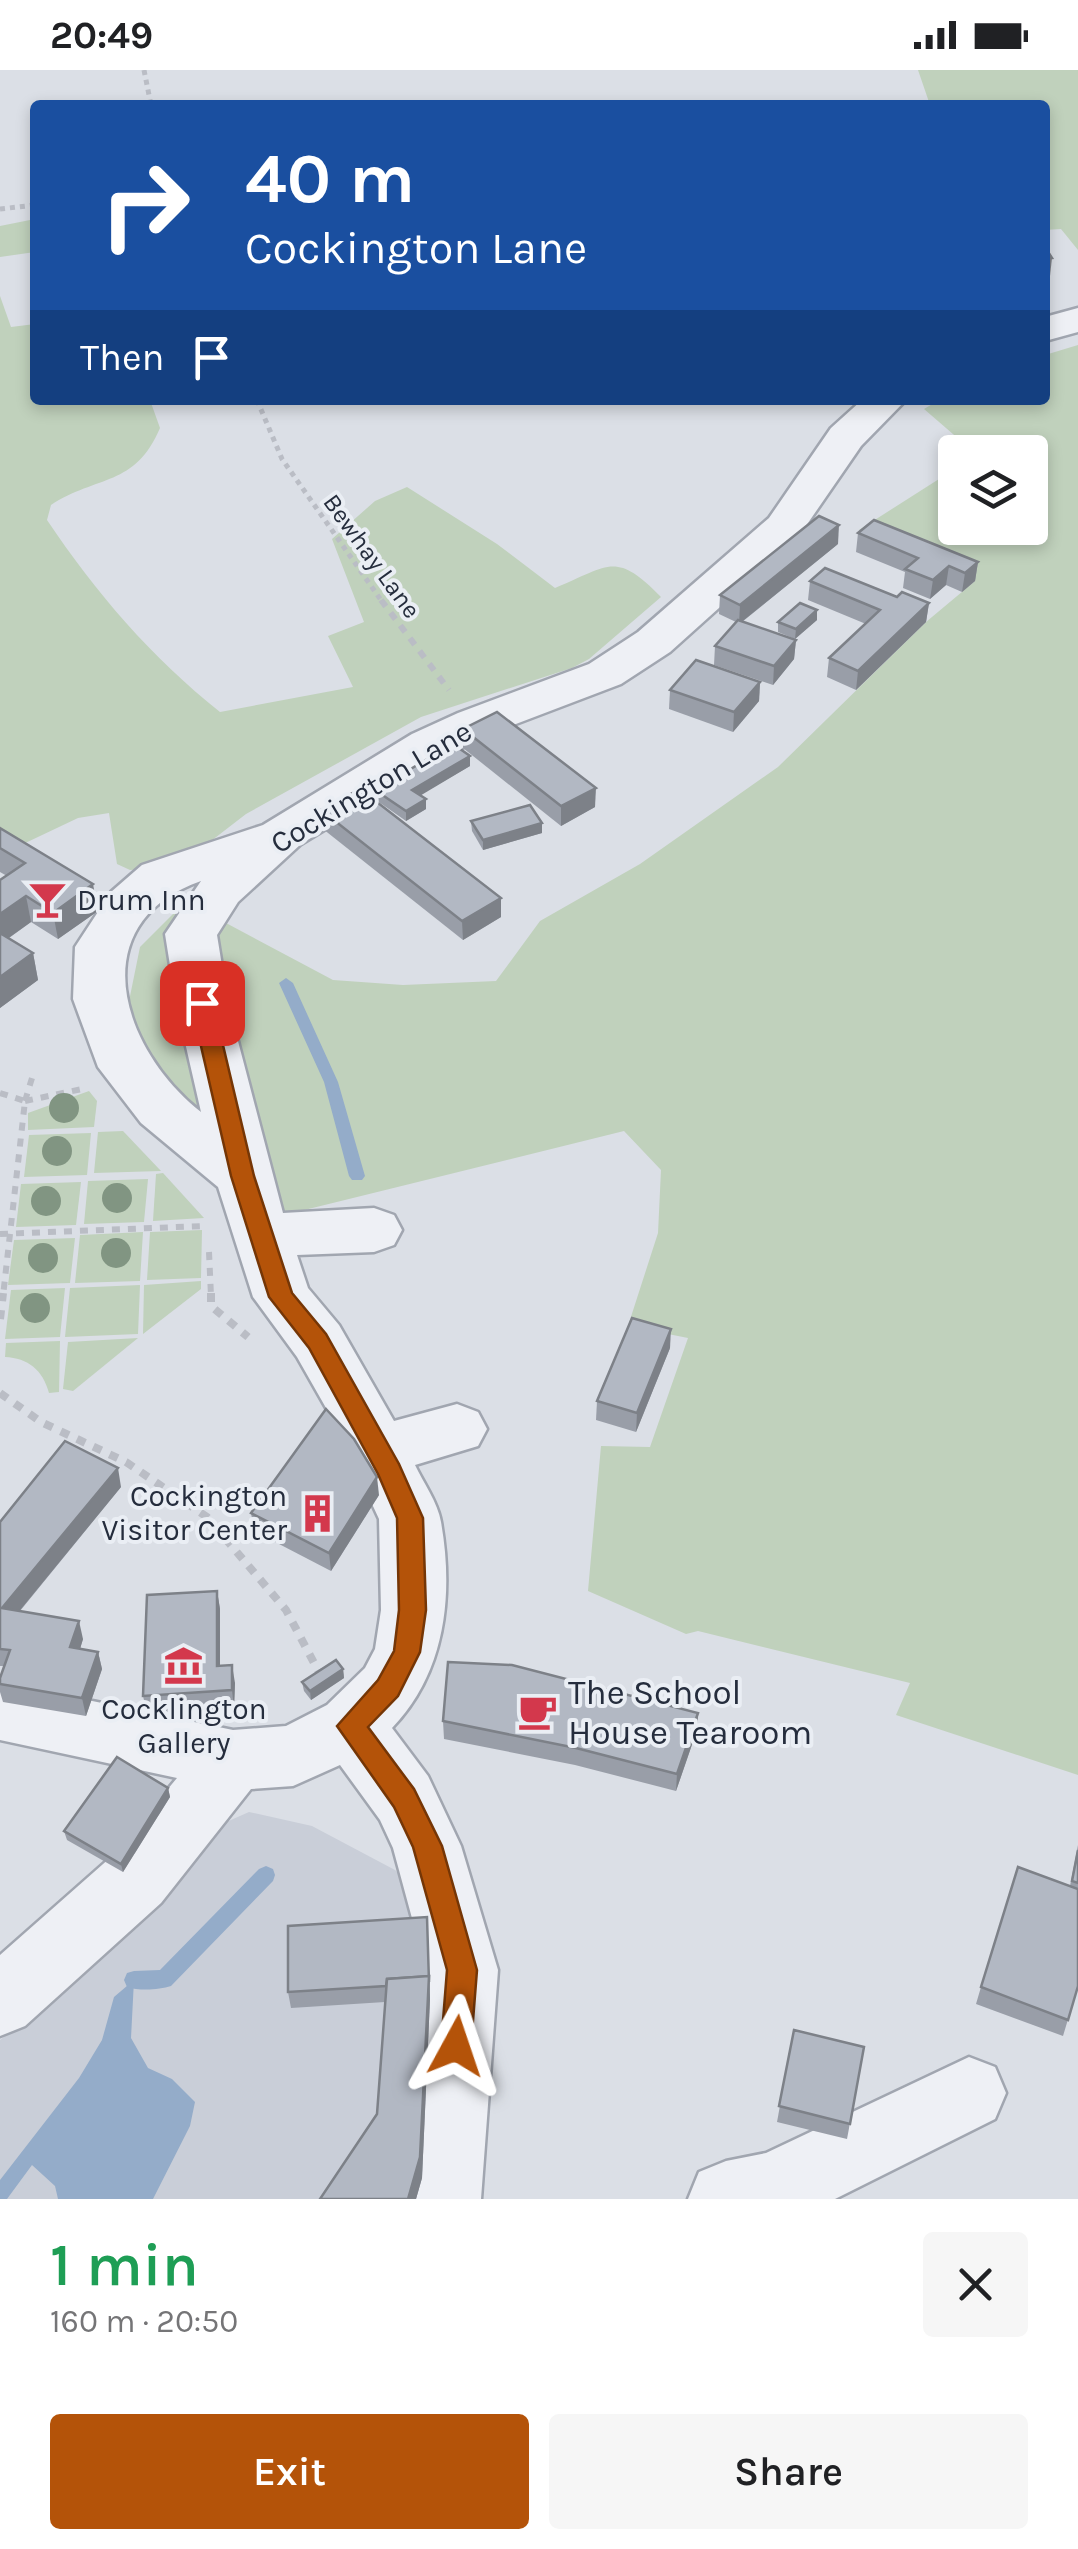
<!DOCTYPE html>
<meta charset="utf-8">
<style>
:root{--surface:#fff;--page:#f6f6f6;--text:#202124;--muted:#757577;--accent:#b45309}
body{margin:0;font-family:Karla,sans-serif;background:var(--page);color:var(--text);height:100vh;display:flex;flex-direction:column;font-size:38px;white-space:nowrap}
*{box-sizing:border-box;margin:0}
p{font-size:32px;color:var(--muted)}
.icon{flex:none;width:55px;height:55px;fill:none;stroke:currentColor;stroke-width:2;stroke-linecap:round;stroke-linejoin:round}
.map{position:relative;height:2129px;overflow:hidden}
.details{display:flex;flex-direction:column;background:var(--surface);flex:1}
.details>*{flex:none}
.guide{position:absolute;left:30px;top:30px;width:1020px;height:305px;border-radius:10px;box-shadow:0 5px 15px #0003;background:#1a4fa0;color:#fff;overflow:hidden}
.fabs{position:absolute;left:938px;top:365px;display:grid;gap:20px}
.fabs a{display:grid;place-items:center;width:110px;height:110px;border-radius:10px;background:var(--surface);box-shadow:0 5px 15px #0003;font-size:50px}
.pin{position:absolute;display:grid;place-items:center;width:85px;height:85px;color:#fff;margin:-42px;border-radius:20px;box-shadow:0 5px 15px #0006}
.me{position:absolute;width:110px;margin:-55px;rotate:5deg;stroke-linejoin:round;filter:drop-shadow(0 0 8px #0008)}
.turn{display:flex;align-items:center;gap:35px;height:210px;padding:0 50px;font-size:45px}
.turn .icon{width:130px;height:130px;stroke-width:2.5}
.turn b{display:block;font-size:70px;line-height:85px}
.then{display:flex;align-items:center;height:95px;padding:0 50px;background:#0003;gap:20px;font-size:38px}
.round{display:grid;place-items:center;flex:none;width:105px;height:105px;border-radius:10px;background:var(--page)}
.head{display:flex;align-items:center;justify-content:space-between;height:170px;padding:0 50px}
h1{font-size:60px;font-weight:600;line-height:75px;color:#1e9e55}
.cta{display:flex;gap:20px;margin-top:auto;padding:20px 50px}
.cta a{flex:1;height:115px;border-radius:10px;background:var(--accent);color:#fff;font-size:40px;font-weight:600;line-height:115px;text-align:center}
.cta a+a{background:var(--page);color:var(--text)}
.status{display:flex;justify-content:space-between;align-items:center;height:70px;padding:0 50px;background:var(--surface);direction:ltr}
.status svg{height:28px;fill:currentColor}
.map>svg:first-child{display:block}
.built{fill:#c9ced8}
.green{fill:#c0d1bc}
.water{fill:#94acc9}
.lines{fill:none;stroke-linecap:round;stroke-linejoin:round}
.stream{fill:#94acc9;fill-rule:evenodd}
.minor-casing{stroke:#a1a6b0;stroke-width:5}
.path-far2{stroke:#babdc5;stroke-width:5;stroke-dasharray:5 5;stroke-linecap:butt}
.path-far1{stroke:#babdc5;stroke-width:6;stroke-dasharray:8 8;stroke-linecap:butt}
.path{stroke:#babdc5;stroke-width:8;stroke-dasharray:9 9;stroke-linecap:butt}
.minor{fill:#eef0f5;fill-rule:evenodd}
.tree{fill:#819582}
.wall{fill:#999ea8}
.shaded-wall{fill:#7d8188}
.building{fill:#b2b8c3;stroke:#7d8188;stroke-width:2.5}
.route{fill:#b45309;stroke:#753606;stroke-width:2.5}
.labels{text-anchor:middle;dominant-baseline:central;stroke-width:8;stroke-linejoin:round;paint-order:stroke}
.far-street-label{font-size:25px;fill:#252d3d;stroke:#eaeef4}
.street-label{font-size:30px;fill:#252d3d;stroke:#eaeef4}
.poi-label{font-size:30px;fill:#252d3d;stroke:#eaeef4;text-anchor:start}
.near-poi-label{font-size:35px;fill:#252d3d;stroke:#eaeef4;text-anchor:start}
</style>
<div class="status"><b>20:49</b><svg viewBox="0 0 49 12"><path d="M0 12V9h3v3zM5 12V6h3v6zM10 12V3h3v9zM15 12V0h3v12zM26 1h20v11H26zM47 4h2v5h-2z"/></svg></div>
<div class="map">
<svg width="1078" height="2129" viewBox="0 0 1078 2129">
<rect width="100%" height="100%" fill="#dbdfe6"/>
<path class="built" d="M 249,1742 L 312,1756 L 395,1800 L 412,1816 L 419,2129 L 0,2129 L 0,1970 L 40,1938 L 215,1757 Z"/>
<g class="green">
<path d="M 918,0 L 1078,0 L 1078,180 L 1061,159 L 1045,160 L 1045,35 L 930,35 Z"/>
<path d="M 35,149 L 35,182 L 0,187 L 0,156 Z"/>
<path d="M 0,226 L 11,257 L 35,254 L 35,330 L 150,330 L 160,358 C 135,417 97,405 51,435 L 47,450 C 96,523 151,587 220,642 L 353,617 L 328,566 L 364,552 L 332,469 L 375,431 L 407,417 L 497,474 L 555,518 C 609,496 615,480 661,527 L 589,589 L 572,598 L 421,647 L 246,744 L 211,771 L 159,798 L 130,800 L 117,794 L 109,743 L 78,748 L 0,785 Z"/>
<path d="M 1078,275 L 1078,1705 L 896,1645 L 910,1613 L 698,1561 L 686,1564 L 588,1521 L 601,1376 L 650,1377 L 688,1268 L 628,1256 L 658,1163 L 661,1100 L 624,1061 L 276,1147 L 147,985 L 127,941 L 140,877 L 175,842 L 226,853 L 333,910 L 403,915 L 496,911 L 540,851 L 640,794 L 778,697 L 926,552 L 975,511 L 859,460 L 939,409 L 955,392 L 955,458 L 1030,458 L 1030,382 L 964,382 L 968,377 L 924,339 L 939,330 L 1045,330 L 1045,285 Z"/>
<path d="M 89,1021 L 97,1031 L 94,1057 L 28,1060 L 28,1043 Z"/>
<path d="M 123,1061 L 161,1101 L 94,1103 L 98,1062 Z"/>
<path d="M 91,1063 L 87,1105 L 24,1107 L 29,1065 Z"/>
<path d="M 163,1103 L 204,1148 L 153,1151 L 156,1104 Z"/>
<path d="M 148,1109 L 144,1152 L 84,1154 L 88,1111 Z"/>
<path d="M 81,1112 L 76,1155 L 16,1157 L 21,1114 Z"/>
<path d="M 202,1160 L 201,1208 L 147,1210 L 150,1162 Z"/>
<path d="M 143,1162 L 140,1211 L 75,1213 L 80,1165 Z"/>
<path d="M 75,1168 L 70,1213 L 8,1215 L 14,1170 Z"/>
<path d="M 201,1211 L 201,1219 L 143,1264 L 144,1215 Z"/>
<path d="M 140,1215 L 138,1264 L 65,1267 L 70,1218 Z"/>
<path d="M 65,1218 L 60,1267 L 5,1269 L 11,1220 Z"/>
<path d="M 138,1268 L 73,1321 L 63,1319 L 68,1272 Z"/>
<path d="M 60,1271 L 59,1322 L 49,1323 C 43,1300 28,1288 5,1287 L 6,1273 Z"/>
</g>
<path class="water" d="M 134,1910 L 131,1968 L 148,1998 L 172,2009 L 195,2032 L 190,2056 L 153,2129 L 58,2129 L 55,2116 L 32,2095 L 7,2129 L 0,2129 L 0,2110 L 79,2008 L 102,1970 L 114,1927 Z"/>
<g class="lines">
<g class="stream">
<path d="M 286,908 L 293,913 L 338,1012 L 365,1106 L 362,1110 L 352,1110 L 349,1106 L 324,1012 L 279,913 Z"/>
<path d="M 266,1796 L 273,1799 L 275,1805 L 273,1811 L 171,1916 C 159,1920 139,1921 127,1917 L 124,1910 L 127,1903 L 134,1901 L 160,1900 L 259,1799 Z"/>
</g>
<defs>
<g id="minor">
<path d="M 1078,238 L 1078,262 L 1045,271 L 1045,247 Z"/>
<path d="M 862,330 L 906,330 L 861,376 L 799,466 L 670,582 L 621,614 L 492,663 L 446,686 L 301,774 L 238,832 L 217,865 L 228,933 L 283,1143 L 374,1138 L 394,1145 L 402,1160 L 394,1175 L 374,1182 L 297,1185 L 308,1218 L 339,1255 L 394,1351 L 457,1334 L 478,1342 L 487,1359 L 478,1376 L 415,1395 C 423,1412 438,1433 441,1452 C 454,1526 445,1603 392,1658 L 428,1706 L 461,1776 L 498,1900 L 481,2129 L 405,2129 L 426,1900 L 393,1778 L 380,1750 L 340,1695 L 293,1716 L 251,1719 L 161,1833 L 25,1956 L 0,1966 L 0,1885 L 111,1787 L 177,1708 L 0,1670 L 0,1612 L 233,1660 L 286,1656 L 327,1635 L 365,1598 L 375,1579 L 381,1540 L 379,1449 L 334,1352 L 297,1287 L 253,1227 L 218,1117 L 141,1053 L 98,997 L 73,929 L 75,877 L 111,822 L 142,795 L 263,755 L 412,664 L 458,643 L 589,594 L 638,562 L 769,448 L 831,358 ZM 201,811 L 165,864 L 176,933 L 201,1042 C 122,980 80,854 201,811 Z"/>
<path d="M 969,1987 L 995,1997 L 1006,2023 L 995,2049 L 835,2129 L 688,2129 L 699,2102 L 726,2091 L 766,2083 Z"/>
</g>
</defs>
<use href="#minor" class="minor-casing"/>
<g class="path-far2">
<path d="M 144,0 L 151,35"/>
<path d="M 0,139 L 35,135"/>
<path d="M 257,330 L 282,389 L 383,533"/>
</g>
<g class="path-far1">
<path d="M 381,530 L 449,620"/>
<path d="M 0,1023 L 25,1031 L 3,1226"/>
<path d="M 25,1031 L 82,1019"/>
<path d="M 25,1031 L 32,1008"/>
<path d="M 0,1164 L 204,1156"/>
<path d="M 209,1182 L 211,1226"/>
</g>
<g class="path">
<path d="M 211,1223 L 211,1236 L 248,1267"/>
<path d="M 0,1249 L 3,1223"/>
<path d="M 0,1323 L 41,1352 L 126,1392 L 207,1447 L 286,1540 L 321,1606"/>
</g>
<use href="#minor" class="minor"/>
</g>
<g class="tree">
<circle cx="64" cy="1038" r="15"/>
<circle cx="57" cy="1081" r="15"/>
<circle cx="117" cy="1128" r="15"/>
<circle cx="46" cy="1131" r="15"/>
<circle cx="116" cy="1183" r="15"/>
<circle cx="43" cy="1188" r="15"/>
<circle cx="35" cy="1238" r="15"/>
</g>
<g class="wall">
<path d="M 858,463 L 978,492 L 975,511 L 962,522 L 946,515 L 930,529 L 903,518 L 905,502 L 856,482 Z"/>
<path d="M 838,474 L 742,552 L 796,570 L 794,589 L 773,615 L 714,595 L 715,576 L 736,552 L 719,544 L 720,525 Z"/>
<path d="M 810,511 L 929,533 L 926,552 L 856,620 L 827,607 L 829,588 L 866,554 L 808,530 Z"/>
<path d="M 817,550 L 795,569 L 778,562 L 778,552 Z"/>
<path d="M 760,612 L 759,631 L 733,662 L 669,639 L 670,620 Z"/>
<path d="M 463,659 L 595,737 L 561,756 L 463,678 Z"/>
<path d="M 470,686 L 470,696 L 420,725 L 426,729 L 426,739 L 406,751 L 376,730 L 375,720 Z"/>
<path d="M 321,740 L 501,847 L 463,870 L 323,759 Z"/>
<path d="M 471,751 L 542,763 L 483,780 L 472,761 Z"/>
<path d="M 0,758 L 98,841 L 58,869 L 31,852 L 9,868 L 33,883 L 38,910 L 0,938 L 0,810 L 7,806 L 0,802 Z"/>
<path d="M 670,1278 L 636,1362 L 596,1350 L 597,1331 Z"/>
<path d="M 121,1417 L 20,1541 L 83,1569 L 80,1579 L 98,1582 L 102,1599 L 86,1646 L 3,1632 L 0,1622 L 0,1608 L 4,1596 L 0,1596 L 0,1452 Z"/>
<path d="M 379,1425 L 331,1501 L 254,1461 L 251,1443 Z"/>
<path d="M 217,1521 L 220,1539 L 220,1596 L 235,1613 L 234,1638 L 147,1643 L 143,1626 Z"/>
<path d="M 343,1599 L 344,1608 L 311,1630 L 304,1621 L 302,1612 Z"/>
<path d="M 698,1643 L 697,1660 L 676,1721 L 575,1695 L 444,1669 L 443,1651 Z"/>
<path d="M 168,1718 L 170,1727 L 123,1802 L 67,1770 L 64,1761 Z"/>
<path d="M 1078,1775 L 1078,1916 L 1063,1966 L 976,1934 L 981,1917 L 1070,1816 Z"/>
<path d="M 427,1847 L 430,1929 L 422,2108 L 416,2129 L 320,2129 L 377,2044 L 385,1932 L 291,1938 L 288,1922 Z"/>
<path d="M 794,1960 L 864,1977 L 847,2069 L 777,2052 Z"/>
</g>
<g class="shaded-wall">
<path d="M 1052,188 L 1050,206 L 1045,206 L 1045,189 Z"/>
<path d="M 839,455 L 838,474 L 739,554 L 740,535 Z"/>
<path d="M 978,492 L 975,511 L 962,522 L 965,503 Z"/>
<path d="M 949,496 L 946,515 L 930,529 L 933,510 Z"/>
<path d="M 929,533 L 926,552 L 856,620 L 858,601 Z"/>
<path d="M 817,540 L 817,550 L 795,569 L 796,559 Z"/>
<path d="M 796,570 L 794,589 L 773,615 L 774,596 Z"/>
<path d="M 760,612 L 759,631 L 733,662 L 734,642 Z"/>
<path d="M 470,686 L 470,696 L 413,730 L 412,720 Z"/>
<path d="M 596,718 L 595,737 L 561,756 L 561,736 Z"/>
<path d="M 426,729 L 426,739 L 406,751 L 406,741 Z"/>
<path d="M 542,753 L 542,763 L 483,780 L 483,770 Z"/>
<path d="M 93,814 L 98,841 L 58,869 L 53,843 Z"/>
<path d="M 26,826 L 31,852 L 0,874 L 0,844 Z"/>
<path d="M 501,828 L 501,847 L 463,870 L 462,851 Z"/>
<path d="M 33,883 L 38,910 L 0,938 L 0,907 Z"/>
<path d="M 671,1259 L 670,1278 L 636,1362 L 637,1343 Z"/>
<path d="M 118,1398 L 121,1417 L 7,1556 L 2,1538 Z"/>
<path d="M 377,1407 L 379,1425 L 331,1501 L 329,1483 Z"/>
<path d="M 217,1521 L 220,1539 L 220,1614 L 217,1596 Z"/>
<path d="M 79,1551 L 83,1569 L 75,1595 L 70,1577 Z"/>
<path d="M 98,1582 L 102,1599 L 86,1646 L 82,1628 Z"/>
<path d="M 232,1595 L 235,1613 L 234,1638 L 232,1620 Z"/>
<path d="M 343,1599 L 344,1608 L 311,1630 L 310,1621 Z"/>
<path d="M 698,1643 L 697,1660 L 676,1721 L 677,1704 Z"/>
<path d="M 168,1718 L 170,1727 L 123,1802 L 121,1794 Z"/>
<path d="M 427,1847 L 430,1929 L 422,2108 L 416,2129 L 408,2129 Z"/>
</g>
<g class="building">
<path d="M 1045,177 L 1052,188 L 1045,189 Z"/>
<path d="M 819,446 L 839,455 L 740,535 L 720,525 Z"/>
<path d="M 874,450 L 978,492 L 965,503 L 949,496 L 933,510 L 905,499 L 918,488 L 858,463 Z"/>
<path d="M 825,498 L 897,527 L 902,522 L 929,533 L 858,601 L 829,588 L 880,540 L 810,511 Z"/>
<path d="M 800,533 L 817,540 L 796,559 L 778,552 Z"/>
<path d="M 738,550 L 796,570 L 774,596 L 715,576 Z"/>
<path d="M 696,590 L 760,612 L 734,642 L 670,620 Z"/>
<path d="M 497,642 L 596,718 L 561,736 L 463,659 Z"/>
<path d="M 453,674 L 470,686 L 412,720 L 426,729 L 406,741 L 375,720 Z"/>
<path d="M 360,719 L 501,828 L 462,851 L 321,740 Z"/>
<path d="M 530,735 L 542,753 L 483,770 L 471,751 Z"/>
<path d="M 0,758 L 93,814 L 53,843 L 26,826 L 0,844 L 0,810 L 25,793 L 0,778 Z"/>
<path d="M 0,863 L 33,883 L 0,907 Z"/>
<path d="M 632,1248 L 671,1259 L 637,1343 L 597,1331 Z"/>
<path d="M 326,1339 L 354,1369 L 377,1407 L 329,1483 L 251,1443 Z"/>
<path d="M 65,1371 L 118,1398 L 2,1538 L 79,1551 L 70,1577 L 98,1582 L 82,1628 L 0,1614 L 0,1608 L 10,1580 L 0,1579 L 0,1452 Z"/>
<path d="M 217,1521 L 217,1596 L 232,1595 L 232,1620 L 143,1626 L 147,1525 Z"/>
<path d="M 336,1590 L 343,1599 L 310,1621 L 302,1612 Z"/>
<path d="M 448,1592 L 512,1595 L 698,1643 L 677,1704 L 576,1678 L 443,1651 Z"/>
<path d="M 117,1687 L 168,1718 L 121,1794 L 64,1761 Z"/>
<path d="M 1078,1780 L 1078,1813 L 1072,1811 Z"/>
<path d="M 1018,1797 L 1078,1819 L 1078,1916 L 1068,1950 L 981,1917 Z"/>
<path d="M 427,1847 L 429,1912 L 429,1906 L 387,1909 L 386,1916 L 288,1922 L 288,1856 Z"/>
<path d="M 429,1906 L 420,2087 L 408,2129 L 320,2129 L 377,2044 L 387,1909 Z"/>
<path d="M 794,1960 L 864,1977 L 850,2054 L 779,2036 Z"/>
</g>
<path class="route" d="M 202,925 L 213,933 L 254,1106 L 292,1223 L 326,1264 L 399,1394 L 423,1448 L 426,1540 L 420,1582 L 398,1626 L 368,1657 L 414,1719 L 442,1776 L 477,1900 L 471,1976 L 466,1987 L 456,1991 L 445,1987 L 441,1976 L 447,1900 L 413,1777 L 394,1737 L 337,1656 L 378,1610 L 394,1581 L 399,1540 L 397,1448 L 378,1404 L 309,1278 L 269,1227 L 231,1106 L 191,933 Z"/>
<defs>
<symbol id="bar-bare" viewBox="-9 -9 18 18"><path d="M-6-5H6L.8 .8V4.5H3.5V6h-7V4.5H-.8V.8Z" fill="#d3384c" stroke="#eaeef4" stroke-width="2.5" paint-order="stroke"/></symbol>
<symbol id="building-bare" viewBox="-9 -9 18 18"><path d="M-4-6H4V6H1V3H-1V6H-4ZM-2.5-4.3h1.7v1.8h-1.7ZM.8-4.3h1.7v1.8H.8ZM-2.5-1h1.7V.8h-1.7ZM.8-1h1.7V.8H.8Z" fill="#d3384c" stroke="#eaeef4" stroke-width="2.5" paint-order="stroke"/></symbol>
<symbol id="museum-bare" viewBox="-9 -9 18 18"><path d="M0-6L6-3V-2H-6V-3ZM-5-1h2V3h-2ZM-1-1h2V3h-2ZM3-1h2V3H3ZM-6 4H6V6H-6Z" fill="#d3384c" stroke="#eaeef4" stroke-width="2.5" paint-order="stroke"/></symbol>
<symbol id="cafe-bare" viewBox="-9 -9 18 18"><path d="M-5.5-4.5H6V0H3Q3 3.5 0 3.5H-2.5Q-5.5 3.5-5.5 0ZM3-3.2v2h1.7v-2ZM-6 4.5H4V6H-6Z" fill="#d3384c" stroke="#eaeef4" stroke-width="2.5" paint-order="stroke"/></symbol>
</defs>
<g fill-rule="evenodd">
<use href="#bar-bare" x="20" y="802" width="55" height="55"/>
<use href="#building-bare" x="290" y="1416" width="55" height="55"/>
<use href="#museum-bare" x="156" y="1568" width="55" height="55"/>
<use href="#cafe-bare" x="510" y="1614" width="55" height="55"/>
</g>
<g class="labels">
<g class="far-street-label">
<text transform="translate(372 486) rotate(54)">Bewhay Lane</text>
</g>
<g class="street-label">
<text transform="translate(371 717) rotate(-31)">Cockington Lane</text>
</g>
<g class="poi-label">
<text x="77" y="830">Drum Inn</text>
<text x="287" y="1426" text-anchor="end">Cockington<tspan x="287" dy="34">Visitor Center</tspan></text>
<text x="184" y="1639" text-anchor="middle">Cocklington<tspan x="184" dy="34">Gallery</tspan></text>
</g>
<g class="near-poi-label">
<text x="568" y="1622">The School<tspan x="568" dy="40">House Tearoom</tspan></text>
</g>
</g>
</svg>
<div class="fabs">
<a><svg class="icon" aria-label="layers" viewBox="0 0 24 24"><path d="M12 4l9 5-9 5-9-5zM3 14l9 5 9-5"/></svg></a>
</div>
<div class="pin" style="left:202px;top:933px;background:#d93025"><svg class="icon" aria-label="arrive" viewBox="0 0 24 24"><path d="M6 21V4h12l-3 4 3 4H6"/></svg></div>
<svg class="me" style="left:456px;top:1976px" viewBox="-20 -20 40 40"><path d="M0-17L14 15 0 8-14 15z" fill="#b45309" stroke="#fff" stroke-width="4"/></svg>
<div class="guide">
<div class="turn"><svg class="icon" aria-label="right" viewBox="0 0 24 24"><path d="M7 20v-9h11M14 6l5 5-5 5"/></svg><div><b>40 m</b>Cockington Lane</div></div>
<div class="then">Then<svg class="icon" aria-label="arrive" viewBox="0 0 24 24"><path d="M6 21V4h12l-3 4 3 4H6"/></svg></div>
</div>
</div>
<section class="details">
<div class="head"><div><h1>1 min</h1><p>160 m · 20:50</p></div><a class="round"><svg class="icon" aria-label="close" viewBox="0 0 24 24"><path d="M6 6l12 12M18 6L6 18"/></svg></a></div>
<div class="cta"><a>Exit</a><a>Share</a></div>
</section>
